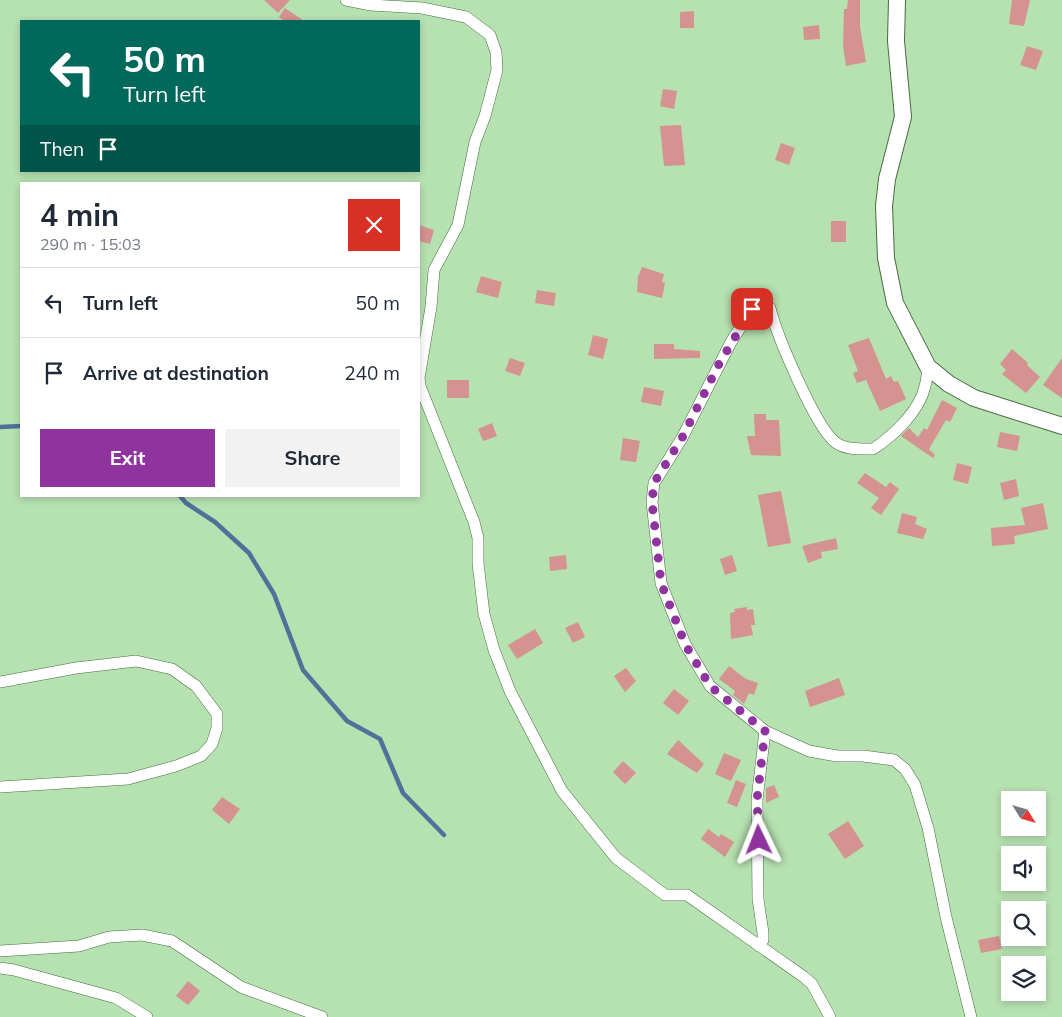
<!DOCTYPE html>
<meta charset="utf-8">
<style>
:root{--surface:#fff;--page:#f2f2f3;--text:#1f2937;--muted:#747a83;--line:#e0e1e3;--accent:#8f349f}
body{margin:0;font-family:Mulish,sans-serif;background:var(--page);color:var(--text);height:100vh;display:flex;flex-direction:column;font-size:19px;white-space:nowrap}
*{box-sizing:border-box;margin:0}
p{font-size:16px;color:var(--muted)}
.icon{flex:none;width:28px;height:28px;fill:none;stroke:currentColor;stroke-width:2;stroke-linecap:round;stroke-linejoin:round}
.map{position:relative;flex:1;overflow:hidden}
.drawer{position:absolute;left:20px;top:182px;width:400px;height:315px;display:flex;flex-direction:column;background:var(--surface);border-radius:0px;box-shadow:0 2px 8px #0003}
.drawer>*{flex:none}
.banner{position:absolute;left:20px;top:20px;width:400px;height:152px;border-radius:0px;box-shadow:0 2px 8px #0003;background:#00695c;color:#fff;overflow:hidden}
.needle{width:32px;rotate:127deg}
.tools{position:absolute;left:1001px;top:791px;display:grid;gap:10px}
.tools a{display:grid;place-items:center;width:45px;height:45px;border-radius:0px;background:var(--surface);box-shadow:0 2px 8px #0003;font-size:25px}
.pin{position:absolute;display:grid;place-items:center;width:42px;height:42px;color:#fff;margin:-21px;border-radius:10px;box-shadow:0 2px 8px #0006}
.me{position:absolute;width:55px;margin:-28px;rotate:358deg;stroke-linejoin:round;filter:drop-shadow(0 0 4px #0008)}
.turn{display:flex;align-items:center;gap:18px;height:105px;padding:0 20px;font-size:22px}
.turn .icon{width:65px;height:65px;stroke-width:2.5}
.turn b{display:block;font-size:35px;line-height:42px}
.then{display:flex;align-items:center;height:48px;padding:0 20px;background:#0003;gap:10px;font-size:19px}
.round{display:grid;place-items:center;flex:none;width:52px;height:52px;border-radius:0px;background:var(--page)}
.headline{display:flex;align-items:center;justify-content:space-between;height:85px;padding:0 20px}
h1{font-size:30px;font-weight:700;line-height:38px}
.cta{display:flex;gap:10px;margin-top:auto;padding:10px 20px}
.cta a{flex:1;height:58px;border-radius:0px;background:var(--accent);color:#fff;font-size:20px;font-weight:700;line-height:58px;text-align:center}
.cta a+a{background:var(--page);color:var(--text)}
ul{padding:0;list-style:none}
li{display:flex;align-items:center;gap:15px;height:70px;padding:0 20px;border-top:1px solid var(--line)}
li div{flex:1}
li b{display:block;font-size:19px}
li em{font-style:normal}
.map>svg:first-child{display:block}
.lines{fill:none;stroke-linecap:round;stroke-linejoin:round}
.stream{stroke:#51709a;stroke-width:4.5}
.building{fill:#d49390}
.minor-casing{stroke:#476c41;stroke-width:12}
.secondary-casing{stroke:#476c41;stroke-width:18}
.minor{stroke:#fff;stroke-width:11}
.secondary{stroke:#fff;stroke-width:16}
.route{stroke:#8f349f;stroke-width:9;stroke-dasharray:0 16.2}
</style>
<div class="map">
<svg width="1062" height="1017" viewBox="0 0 1062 1017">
<rect width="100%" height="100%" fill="#b6e1b0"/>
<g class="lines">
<g class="stream">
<path d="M 0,427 L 21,426"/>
<path d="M 180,496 L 186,503 L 215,522 L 249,553 L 274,594 L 303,670 L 347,721 L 380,739 L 403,793 L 444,835"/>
</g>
</g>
<g class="building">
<path d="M 264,0 L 290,0 L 278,13 Z"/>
<path d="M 848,0 L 860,0 L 860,27 L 866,62 L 846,66 L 843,46 L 844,9 L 847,9 Z"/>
<path d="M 1012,0 L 1030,0 L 1024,26 L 1009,24 Z"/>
<path d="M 285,8 L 304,21 L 284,21 L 279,17 Z"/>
<path d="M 694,11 L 694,28 L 680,28 L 680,12 Z"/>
<path d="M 819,25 L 820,39 L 804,40 L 803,27 Z"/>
<path d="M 1027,46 L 1043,51 L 1036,70 L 1020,65 Z"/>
<path d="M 663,89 L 677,91 L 674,109 L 660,106 Z"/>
<path d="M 681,125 L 685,165 L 664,166 L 660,126 Z"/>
<path d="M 781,143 L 795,148 L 789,165 L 775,160 Z"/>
<rect x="831" y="221" width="15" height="21"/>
<path d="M 419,225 L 434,230 L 430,244 L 419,241 Z"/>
<path d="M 642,267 L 664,274 L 662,282 L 665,283 L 662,298 L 637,292 L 638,277 Z"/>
<path d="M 481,276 L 502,282 L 498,298 L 476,292 Z"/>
<path d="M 537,290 L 556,293 L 554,306 L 535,303 Z"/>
<path d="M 593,335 L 608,339 L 603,359 L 588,355 Z"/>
<path d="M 869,338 L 886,379 L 891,376 L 894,382 L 898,381 L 906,399 L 880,411 L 866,380 L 857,383 L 853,373 L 858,371 L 848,345 Z"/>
<path d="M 654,344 L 674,344 L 674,349 L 700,351 L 700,358 L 654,359 Z"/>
<path d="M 1012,349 L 1028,363 L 1027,365 L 1040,377 L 1026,393 L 1002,374 L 1006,370 L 1000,364 Z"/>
<path d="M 510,358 L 525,363 L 520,376 L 505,371 Z"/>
<path d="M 1062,358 L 1062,398 L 1043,385 Z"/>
<rect x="447" y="380" width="22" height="18"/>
<path d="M 644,387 L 664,391 L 661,406 L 641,402 Z"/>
<path d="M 942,400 L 957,408 L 950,422 L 946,420 L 929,449 L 935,455 L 933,458 L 901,436 L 909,428 L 918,437 L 924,428 L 927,430 Z"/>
<path d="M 754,414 L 766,414 L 766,420 L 779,420 L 781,456 L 751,455 L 747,436 L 755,436 Z"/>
<path d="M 492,423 L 497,436 L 483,441 L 478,429 Z"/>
<path d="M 1000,432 L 1020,436 L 1017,451 L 997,447 Z"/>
<path d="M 623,438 L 640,441 L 636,462 L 620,460 Z"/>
<path d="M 957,463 L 972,467 L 968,484 L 953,480 Z"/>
<path d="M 865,473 L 886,487 L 890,482 L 899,489 L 881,515 L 871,508 L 879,498 L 857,483 Z"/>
<path d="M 1016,479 L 1019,496 L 1004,500 L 1000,483 Z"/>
<path d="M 781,491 L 791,543 L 768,547 L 758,495 Z"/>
<path d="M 1043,503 L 1048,529 L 1014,536 L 1015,544 L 992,546 L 991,528 L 1025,525 L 1021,508 Z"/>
<path d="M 902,513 L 917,517 L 915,524 L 927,529 L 923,539 L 897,533 Z"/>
<path d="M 836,538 L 838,549 L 821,552 L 822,558 L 808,563 L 802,546 Z"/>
<path d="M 566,555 L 567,569 L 550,571 L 549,557 Z"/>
<path d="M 732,555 L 737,571 L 725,575 L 720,559 Z"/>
<path d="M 747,607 L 747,610 L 753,609 L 755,625 L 751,625 L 753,635 L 731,639 L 730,613 L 735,612 L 734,609 Z"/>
<path d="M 578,622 L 585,637 L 573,643 L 565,628 Z"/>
<path d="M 535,629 L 543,643 L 517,659 L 508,645 Z"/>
<path d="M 729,666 L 746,679 L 758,683 L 754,695 L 749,693 L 744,704 L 733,695 L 735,691 L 719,679 Z"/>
<path d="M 626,668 L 636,681 L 625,692 L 614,676 Z"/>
<path d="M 839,678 L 845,695 L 810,707 L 805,691 Z"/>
<path d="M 674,689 L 689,701 L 678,715 L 663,703 Z"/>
<path d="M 678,740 L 704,764 L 697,773 L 667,754 Z"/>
<path d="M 724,753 L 741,760 L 731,781 L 715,774 Z"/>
<path d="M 623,761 L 636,773 L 625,784 L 613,772 Z"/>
<path d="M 736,780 L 746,784 L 737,807 L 727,803 Z"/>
<path d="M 774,785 L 779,797 L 766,803 L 766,788 Z"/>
<path d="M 222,797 L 240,809 L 229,824 L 212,810 Z"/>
<path d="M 848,821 L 864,846 L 845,859 L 828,834 Z"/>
<path d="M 708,829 L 719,837 L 721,834 L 734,842 L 725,857 L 701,839 Z"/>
<path d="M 999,936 L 1002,949 L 981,953 L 978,940 Z"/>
<path d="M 188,981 L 200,991 L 188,1005 L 176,996 Z"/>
</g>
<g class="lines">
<defs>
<g id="minor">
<path d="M 346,0 L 371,5 L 422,8 L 466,17 L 490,35 L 496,52 L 497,70 L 485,116 L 475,142 L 458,225 L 434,270 L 431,307 L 419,378 L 420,386 L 474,522 L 478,538 L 478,563 L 484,614 L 494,650 L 510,691 L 562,791 L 616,858 L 665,895 L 687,895 L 804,977 L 812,984 L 830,1017"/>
<path d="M 928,367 C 927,373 927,380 925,386 C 920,411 893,436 873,449 C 861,449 845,450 835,442 C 815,426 777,336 770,308 L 763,303 L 756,303 L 731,342 L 682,438 L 654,483 L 652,502 L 661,583 L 685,644 L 710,686 L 765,731 L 809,751 L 837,756 L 863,756 L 894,760 L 905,769 L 915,785 L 928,828 L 946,917 L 971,1017"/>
<path d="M 0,682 L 76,668 L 136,661 L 172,669 L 196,686 L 217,714 L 217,728 L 212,744 L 201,756 L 176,766 L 128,779 L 0,787"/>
<path d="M 759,946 L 763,940 L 763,933 L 758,899 L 757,800 L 765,731"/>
<path d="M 0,951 L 79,946 L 109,937 L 142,935 L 172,941 L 241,987 L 322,1017"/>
<path d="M 0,968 L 14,970 L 116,998 L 147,1017"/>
</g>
<path id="secondary" d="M 897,0 L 896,41 L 903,117 L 887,179 L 884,206 L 886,258 L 895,303 L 928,367 L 949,384 L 974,398 L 1062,426"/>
</defs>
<use href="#minor" class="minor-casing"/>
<use href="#secondary" class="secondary-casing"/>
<use href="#minor" class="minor"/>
<use href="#secondary" class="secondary"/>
</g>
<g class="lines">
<path class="route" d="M 752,309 L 719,364 L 682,438 L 654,483 L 652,502 L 661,583 L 685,644 L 710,686 L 765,731 L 757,800 L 759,840"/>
</g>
</svg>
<div class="tools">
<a><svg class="needle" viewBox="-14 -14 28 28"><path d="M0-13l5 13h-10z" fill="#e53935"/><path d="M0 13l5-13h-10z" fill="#747a83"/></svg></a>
<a><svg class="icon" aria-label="sound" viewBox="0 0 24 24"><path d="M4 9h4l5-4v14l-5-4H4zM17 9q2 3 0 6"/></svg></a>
<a><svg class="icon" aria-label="search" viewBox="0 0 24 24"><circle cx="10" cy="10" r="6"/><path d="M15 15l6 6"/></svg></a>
<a><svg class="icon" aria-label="layers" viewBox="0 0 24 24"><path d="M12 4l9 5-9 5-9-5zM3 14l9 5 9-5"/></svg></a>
</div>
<div class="pin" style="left:752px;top:309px;background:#d93025"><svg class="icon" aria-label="arrive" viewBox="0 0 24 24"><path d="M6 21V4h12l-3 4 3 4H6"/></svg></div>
<svg class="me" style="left:759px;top:840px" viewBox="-20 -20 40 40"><path d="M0-17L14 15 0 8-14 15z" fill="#8f349f" stroke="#fff" stroke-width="4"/></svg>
<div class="banner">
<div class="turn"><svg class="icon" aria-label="left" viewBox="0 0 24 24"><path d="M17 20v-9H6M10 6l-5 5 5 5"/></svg><div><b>50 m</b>Turn left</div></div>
<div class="then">Then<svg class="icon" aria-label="arrive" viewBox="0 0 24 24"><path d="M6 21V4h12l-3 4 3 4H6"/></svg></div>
</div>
<section class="drawer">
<div class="headline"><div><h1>4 min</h1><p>290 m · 15:03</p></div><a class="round" style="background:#d93025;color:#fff"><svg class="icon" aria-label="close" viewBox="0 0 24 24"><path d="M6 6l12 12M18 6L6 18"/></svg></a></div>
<ul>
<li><svg class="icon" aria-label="left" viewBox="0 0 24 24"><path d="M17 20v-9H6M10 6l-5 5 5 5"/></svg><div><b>Turn left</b></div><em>50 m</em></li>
<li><svg class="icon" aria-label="arrive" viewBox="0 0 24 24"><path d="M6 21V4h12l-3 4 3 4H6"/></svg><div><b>Arrive at destination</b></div><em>240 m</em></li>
</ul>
<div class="cta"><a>Exit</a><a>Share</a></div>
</section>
</div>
